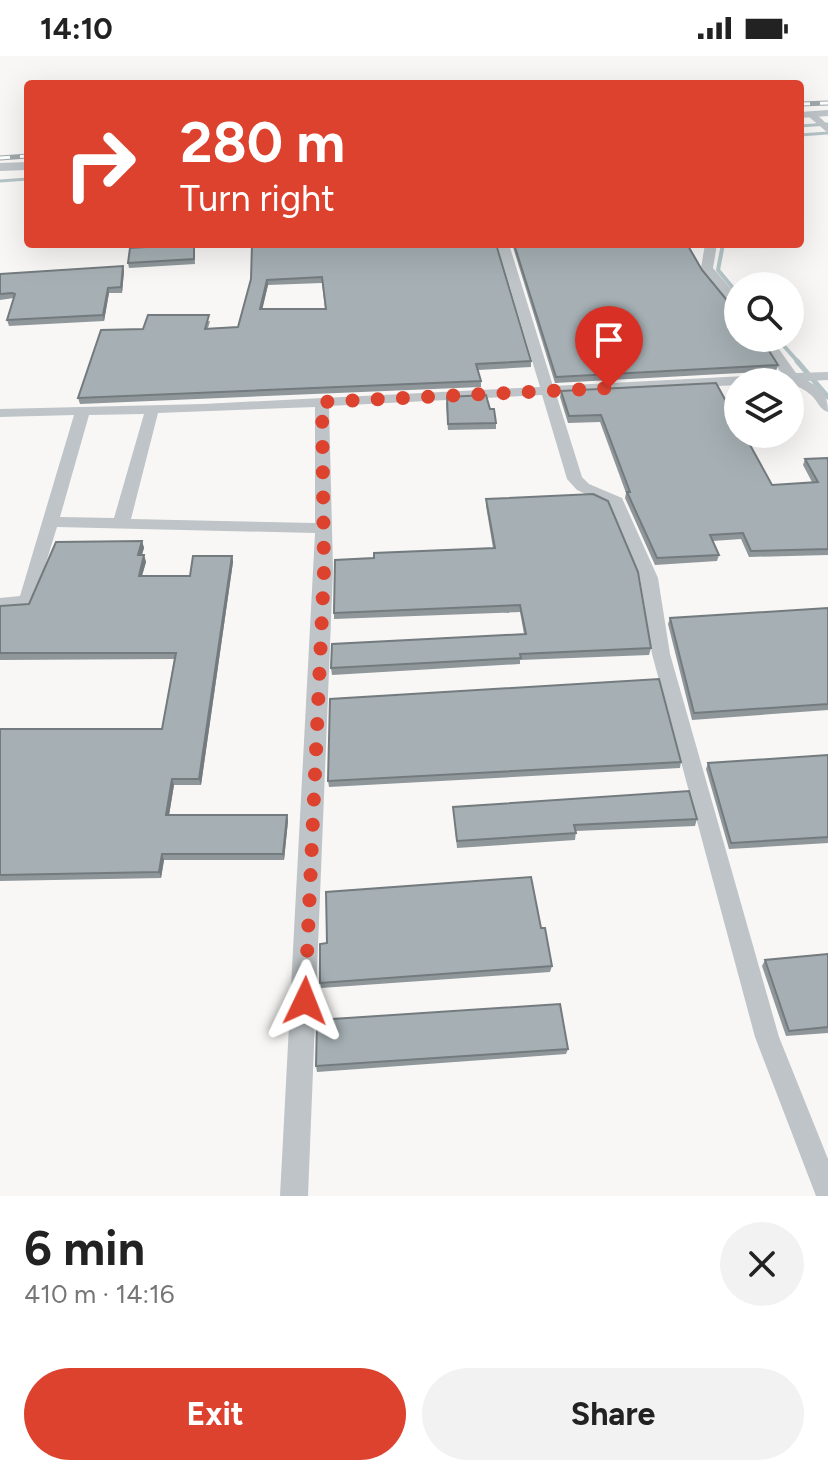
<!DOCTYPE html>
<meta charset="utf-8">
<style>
:root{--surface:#fff;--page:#f2f2f2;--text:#222;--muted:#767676;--accent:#dd422f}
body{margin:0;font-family:Figtree,sans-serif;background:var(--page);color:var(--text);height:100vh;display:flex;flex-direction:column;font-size:30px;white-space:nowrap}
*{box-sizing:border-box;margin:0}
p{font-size:26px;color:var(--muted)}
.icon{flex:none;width:44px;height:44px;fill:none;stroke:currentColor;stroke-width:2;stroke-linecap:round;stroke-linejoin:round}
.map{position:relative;height:1140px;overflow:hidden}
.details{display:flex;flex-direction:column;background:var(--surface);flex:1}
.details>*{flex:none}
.banner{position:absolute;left:24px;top:24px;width:780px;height:168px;border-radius:8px;box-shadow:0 8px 32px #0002;background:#dd422f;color:#fff;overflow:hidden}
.tools{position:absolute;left:724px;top:216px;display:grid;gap:16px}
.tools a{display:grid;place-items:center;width:80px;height:80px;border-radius:50%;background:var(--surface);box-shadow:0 8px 32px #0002;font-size:40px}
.pin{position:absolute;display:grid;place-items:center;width:68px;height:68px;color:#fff;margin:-82px -34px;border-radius:50% 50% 50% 0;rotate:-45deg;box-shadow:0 0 8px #0007}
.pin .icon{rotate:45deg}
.me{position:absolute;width:88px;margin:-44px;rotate:2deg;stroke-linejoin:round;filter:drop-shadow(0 0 6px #0008)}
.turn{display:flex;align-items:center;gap:28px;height:168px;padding:0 24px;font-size:36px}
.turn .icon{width:104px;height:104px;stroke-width:2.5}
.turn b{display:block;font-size:56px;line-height:68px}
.round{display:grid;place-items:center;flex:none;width:84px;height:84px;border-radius:42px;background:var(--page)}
.summary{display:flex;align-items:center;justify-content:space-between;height:136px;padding:0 24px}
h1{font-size:48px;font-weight:700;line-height:60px}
.cta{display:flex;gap:16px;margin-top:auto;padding:16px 24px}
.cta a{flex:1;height:92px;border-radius:48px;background:var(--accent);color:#fff;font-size:32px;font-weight:700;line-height:92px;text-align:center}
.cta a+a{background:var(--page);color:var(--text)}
.status{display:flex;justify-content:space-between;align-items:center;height:56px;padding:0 40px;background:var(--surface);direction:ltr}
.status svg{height:22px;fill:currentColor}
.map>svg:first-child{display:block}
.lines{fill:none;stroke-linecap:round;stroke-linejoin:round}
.stream-far2{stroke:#b5c4c6;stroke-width:3}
.stream-far1{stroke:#b5c4c6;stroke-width:4}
.stream{stroke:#b5c4c6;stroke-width:5}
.minor{fill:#bec4c7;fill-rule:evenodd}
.tertiary{fill:#bec4c7;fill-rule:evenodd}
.rail-casing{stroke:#a0a8ac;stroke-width:5}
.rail{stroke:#fff;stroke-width:3;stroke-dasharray:10;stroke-linecap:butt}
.wall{fill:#8f979b;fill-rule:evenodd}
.shaded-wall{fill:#747b7e}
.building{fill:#a6b0b4;stroke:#747b7e;stroke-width:2;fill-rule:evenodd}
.route{stroke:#dd422f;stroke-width:14;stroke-dasharray:0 25.2}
</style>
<div class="status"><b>14:10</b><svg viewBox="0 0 49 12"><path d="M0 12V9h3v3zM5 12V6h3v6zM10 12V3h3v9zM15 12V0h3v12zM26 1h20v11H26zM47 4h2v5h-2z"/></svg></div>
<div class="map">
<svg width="828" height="1140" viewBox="0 0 828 1140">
<rect width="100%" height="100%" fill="#f8f7f5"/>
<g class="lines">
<g class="stream-far2">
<path d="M 800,70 L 828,68"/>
<path d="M 800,79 L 828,77"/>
<path d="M 0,125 L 28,123"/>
</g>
<g class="stream-far1">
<path d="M 723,188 L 718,214 L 738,238"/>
<path d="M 777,282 L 799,307"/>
</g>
<path class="stream" d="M 797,305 L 828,341"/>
<g class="minor">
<path d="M 808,56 L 814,56 L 828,69 L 828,77 L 808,60 Z"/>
<path d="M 497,188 L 509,188 L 553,330 L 782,318 L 757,282 L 771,282 L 796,317 L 828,316 L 828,324 L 808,325 C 822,333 828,339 828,356 C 819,353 818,345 811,339 C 791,321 763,326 738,326 L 738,329 L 556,338 L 582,421 L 589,428 L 622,442 L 658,522 L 670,598 L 779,981 L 828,1103 L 828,1140 L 816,1140 L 755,981 L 652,598 L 640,522 L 609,449 L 577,434 L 567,423 L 542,339 L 329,350 L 333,514 L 308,1140 L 280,1140 L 315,477 L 57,471 L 33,549 L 0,554 L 0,542 L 20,540 L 74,359 L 0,361 L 0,353 L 203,348 L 540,331 ZM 315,351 L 315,467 L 131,463 L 158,357 ZM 144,358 L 114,462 L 60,461 L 89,359 Z"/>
<path d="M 705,188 L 717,188 L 713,212 L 738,241 L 738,253 L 734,252 L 701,212 Z"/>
</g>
<g class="tertiary">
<path d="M 828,54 L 828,60 L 800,62 L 800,56 Z"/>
<path d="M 28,106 L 28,114 L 0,115 L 0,107 Z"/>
</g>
<defs>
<g id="rail">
<path d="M 800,48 L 828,47"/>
<path d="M 0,102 L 28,100"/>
</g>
</defs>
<use href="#rail" class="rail-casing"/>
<use href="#rail" class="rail"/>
</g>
<g class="wall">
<path d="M 194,188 L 195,208 L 129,212 L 128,207 Z"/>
<path d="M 252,188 L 531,305 L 531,311 L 478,314 L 481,325 L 481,331 L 80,348 L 78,342 L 143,273 L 210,265 L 208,272 L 238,271 L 251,223 ZM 322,227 L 325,253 L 262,253 L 268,229 Z"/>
<path d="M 512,188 L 700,188 L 699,191 L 690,192 L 702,214 L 778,309 L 776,315 L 555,327 Z"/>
<path d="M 124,215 L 122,237 L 109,237 L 104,265 L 9,270 L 7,264 L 14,242 L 0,244 L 0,218 Z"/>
<path d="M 561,335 L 772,429 L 812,426 L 803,409 L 805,403 L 828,402 L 828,499 L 749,501 L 741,483 L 713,485 L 719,499 L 717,505 L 655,509 L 625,442 L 626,437 L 600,366 L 568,367 L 560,341 Z"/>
<path d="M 446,347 L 490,353 L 496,367 L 496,373 L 448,374 Z"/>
<path d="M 486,443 L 651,592 L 649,599 L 520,604 L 520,608 L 332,619 L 331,612 L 524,578 L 520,556 L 334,563 L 334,557 L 374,502 L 493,492 L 486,450 Z"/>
<path d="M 142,485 L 144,492 L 141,499 L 144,499 L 146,506 L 142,520 L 190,520 L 232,500 L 233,506 L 201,729 L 174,729 L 169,759 L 287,759 L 288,765 L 284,804 L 164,804 L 161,822 L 0,825 L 0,673 L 162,673 L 174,603 L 0,604 L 0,550 L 29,548 Z"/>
<path d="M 828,552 L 828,654 L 692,664 L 668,568 L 670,562 Z"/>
<path d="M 828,699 L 828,787 L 729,793 L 706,713 L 708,707 Z"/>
<path d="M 681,706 L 680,712 L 329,731 L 328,725 Z"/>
<path d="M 453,751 L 697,763 L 695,770 L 576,775 L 575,784 L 457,792 Z"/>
<path d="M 541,872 L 552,910 L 550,916 L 321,932 L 320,927 Z"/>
<path d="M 828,898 L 828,977 L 786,980 L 762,910 L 765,904 Z"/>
<path d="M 568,993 L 566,998 L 317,1016 L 316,1010 Z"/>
</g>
<g class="shaded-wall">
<path d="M 123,210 L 124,215 L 122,237 L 121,231 Z"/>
<path d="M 267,224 L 268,229 L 261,259 L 260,253 Z"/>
<path d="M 108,232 L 109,237 L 104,265 L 103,259 Z"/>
<path d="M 142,485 L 144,492 L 140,506 L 138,499 Z"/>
<path d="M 144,499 L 146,506 L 140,526 L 139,520 Z"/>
<path d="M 232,500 L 233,506 L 201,729 L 199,723 Z"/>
<path d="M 172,723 L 174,729 L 168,765 L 166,759 Z"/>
<path d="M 287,759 L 288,765 L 284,804 L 283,798 Z"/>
<path d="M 162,798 L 164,804 L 161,822 L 159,816 Z"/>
</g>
<g class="building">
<path d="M 194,188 L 194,203 L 128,207 L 130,192 Z"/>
<path d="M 252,188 L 496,188 L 531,305 L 476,308 L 481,325 L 78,342 L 101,274 L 143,273 L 148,259 L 209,259 L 205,273 L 238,271 L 251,223 ZM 322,221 L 326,253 L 260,253 L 267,224 Z"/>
<path d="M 514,188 L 687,188 L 702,214 L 735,254 L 738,254 L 738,282 L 761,282 L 778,309 L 556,321 Z"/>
<path d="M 123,210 L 121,231 L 108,232 L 103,259 L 7,264 L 15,238 L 12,237 L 0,238 L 0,218 Z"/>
<path d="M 716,327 L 738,367 L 738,378 L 744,378 L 772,429 L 818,426 L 805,403 L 828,402 L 828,493 L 751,495 L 743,477 L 710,479 L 719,499 L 657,502 L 627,436 L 630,436 L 601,359 L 569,360 L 561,335 Z"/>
<path d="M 486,339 L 490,353 L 494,353 L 496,367 L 448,368 L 447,341 Z"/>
<path d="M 593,438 L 608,445 L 638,516 L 651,592 L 520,598 L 521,602 L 331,612 L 332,588 L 526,578 L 520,549 L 334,557 L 335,504 L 374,502 L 374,497 L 495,492 L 486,443 Z"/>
<path d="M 142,485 L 138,499 L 144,499 L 139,520 L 190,520 L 193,500 L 232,500 L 199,723 L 172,723 L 166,759 L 287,759 L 283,798 L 162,798 L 159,816 L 0,819 L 0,673 L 162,673 L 176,597 L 0,597 L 0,550 L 29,548 L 56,486 Z"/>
<path d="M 828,552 L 828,648 L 694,657 L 670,562 Z"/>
<path d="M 659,623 L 681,706 L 328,725 L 330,643 Z"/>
<path d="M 828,699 L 828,781 L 731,787 L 708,707 Z"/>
<path d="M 689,735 L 697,763 L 574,769 L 576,777 L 457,785 L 453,751 Z"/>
<path d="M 531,821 L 541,872 L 545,872 L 552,910 L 320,927 L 320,888 L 327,887 L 326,836 Z"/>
<path d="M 828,898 L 828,971 L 789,975 L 765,904 Z"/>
<path d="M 560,948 L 568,993 L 316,1010 L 317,964 Z"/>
</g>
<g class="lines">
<path class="route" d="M 305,945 L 324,514 L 322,346 L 609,332"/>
</g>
</svg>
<div class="tools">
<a><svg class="icon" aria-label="search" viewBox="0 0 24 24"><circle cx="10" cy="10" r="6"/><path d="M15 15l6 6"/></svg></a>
<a><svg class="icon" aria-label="layers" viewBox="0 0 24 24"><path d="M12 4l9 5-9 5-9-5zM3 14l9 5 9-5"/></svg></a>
</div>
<div class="pin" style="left:609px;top:332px;background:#d93025"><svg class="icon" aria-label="arrive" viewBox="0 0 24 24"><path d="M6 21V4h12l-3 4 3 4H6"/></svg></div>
<svg class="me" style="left:305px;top:945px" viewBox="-20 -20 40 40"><path d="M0-17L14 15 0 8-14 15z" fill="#dd422f" stroke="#fff" stroke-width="4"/></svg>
<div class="banner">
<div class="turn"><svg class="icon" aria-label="right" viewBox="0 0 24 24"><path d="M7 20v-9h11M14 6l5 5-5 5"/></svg><div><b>280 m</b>Turn right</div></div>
</div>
</div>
<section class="details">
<div class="summary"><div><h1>6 min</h1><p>410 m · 14:16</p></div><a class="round"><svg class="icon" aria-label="close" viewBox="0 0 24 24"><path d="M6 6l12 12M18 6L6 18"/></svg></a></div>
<div class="cta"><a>Exit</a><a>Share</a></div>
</section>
